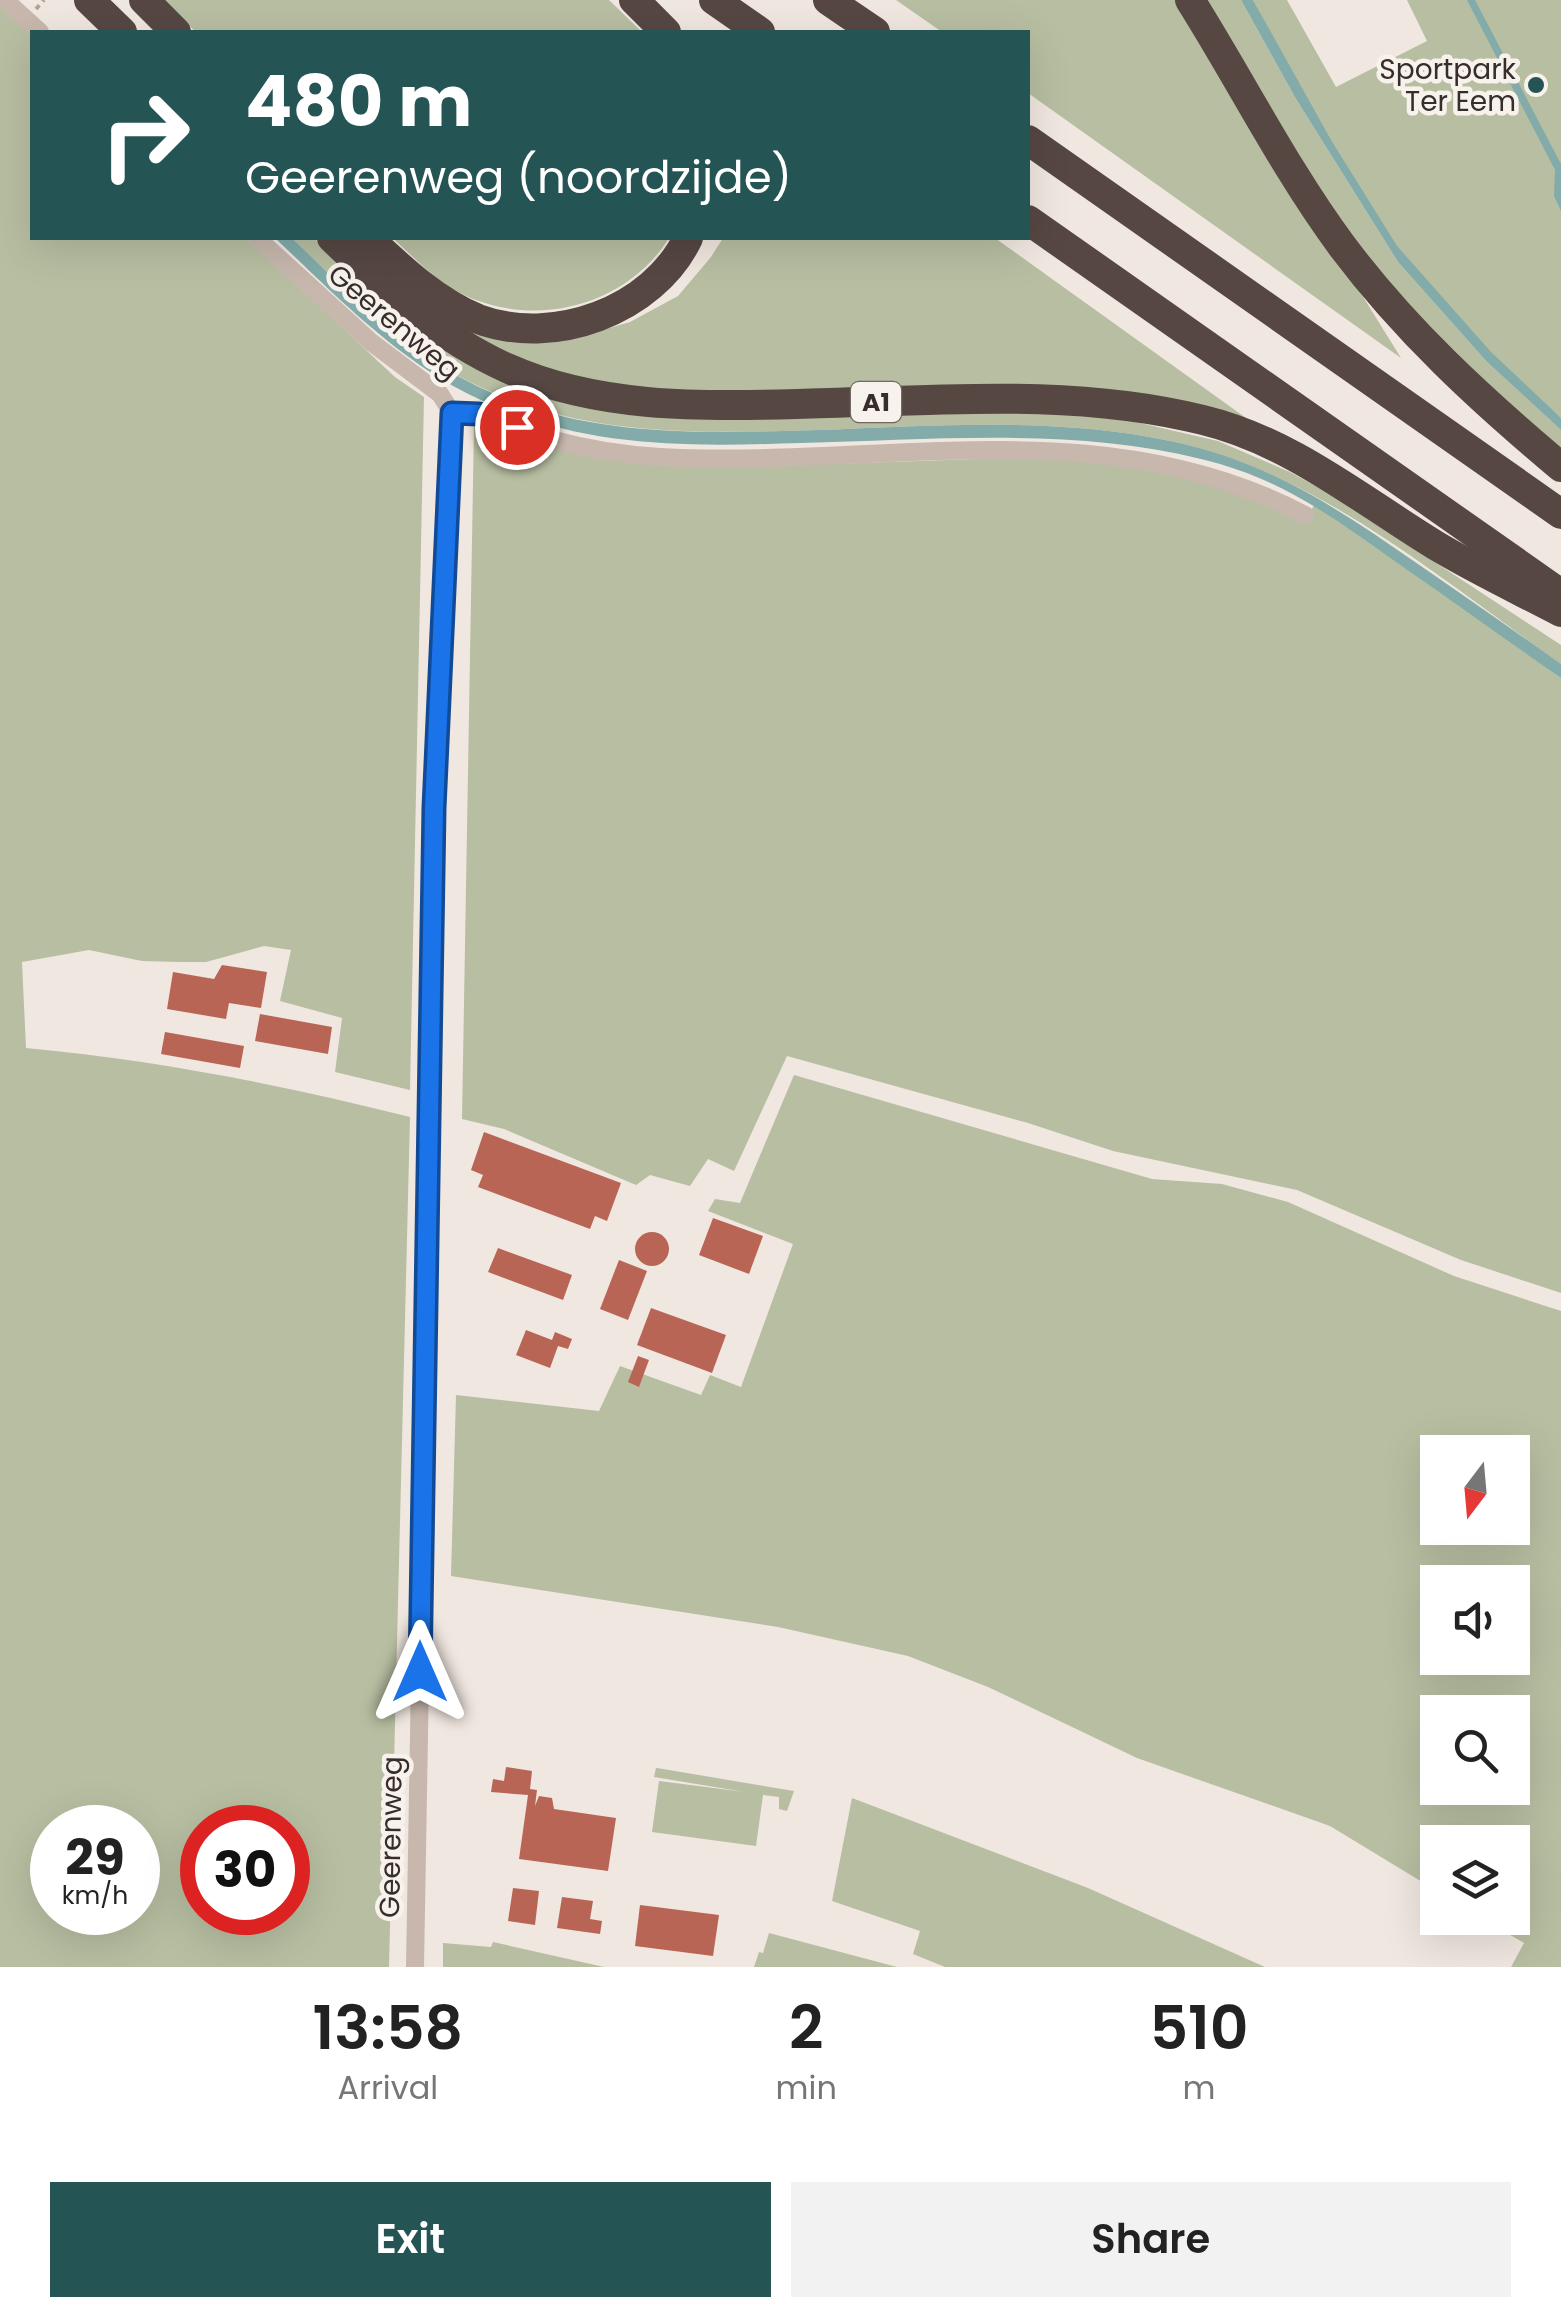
<!DOCTYPE html>
<style>
:root{--surface:#fff;--page:#f2f2f2;--text:#222;--muted:#767676;--accent:#245453}
body{margin:0;font-family:Poppins,sans-serif;background:var(--page);color:var(--text);height:100vh;display:flex;flex-direction:column;font-size:38px;white-space:nowrap}
*{box-sizing:border-box;margin:0}
p{font-size:32px;color:var(--muted)}
.icon{flex:none;width:55px;height:55px;fill:none;stroke:currentColor;stroke-width:2;stroke-linecap:round;stroke-linejoin:round}
.map{position:relative;height:1967px;overflow:hidden}
.drawer{display:flex;flex-direction:column;background:var(--surface);flex:1}
.drawer>*{flex:none}
.banner{position:absolute;left:30px;top:30px;width:1000px;height:210px;border-radius:0px;box-shadow:0 10px 40px #0002;background:#245453;color:#fff;overflow:hidden}
.needle{width:65px;rotate:196deg}
.buttons{position:absolute;left:1420px;top:1435px;display:grid;gap:20px}
.buttons a{display:grid;place-items:center;width:110px;height:110px;border-radius:0px;background:var(--surface);box-shadow:0 10px 40px #0002;font-size:50px}
.speed{position:absolute;left:30px;top:1805px;display:flex;gap:20px;font-size:50px;font-weight:700;text-align:center}
.speed>*{display:grid;place-content:center;width:130px;height:130px;border-radius:50%;background:var(--surface);box-shadow:0 10px 40px #0002;line-height:1}
.speed small{font-size:25px;font-weight:400}
.speed .limit{border:15px solid #d22;background:#fff;color:#111}
.pin{position:absolute;display:grid;place-items:center;width:85px;height:85px;color:#fff;margin:-42px;border:5px solid #fff;border-radius:50%;box-shadow:0 2px 10px #0007}
.me{position:absolute;width:110px;margin:-55px;rotate:0deg;stroke-linejoin:round;filter:drop-shadow(0 0 8px #0008)}
.turn{display:flex;align-items:center;gap:35px;height:210px;padding:0 50px;font-size:45px}
.turn .icon{width:130px;height:130px;stroke-width:2.5}
.turn b{display:block;font-size:70px;line-height:85px}
.eta{display:flex;justify-content:space-evenly;align-items:center;height:170px;text-align:center}
.eta b{font-size:60px;font-weight:600;line-height:70px}
.action{display:flex;gap:20px;margin-top:auto;padding:20px 50px}
.action a{flex:1;height:115px;border-radius:0px;background:var(--accent);color:#fff;font-size:40px;font-weight:600;line-height:115px;text-align:center}
.action a+a{background:var(--page);color:var(--text)}
.map>svg:first-child{display:block}
.green{fill:#b7bea1;fill-rule:evenodd}
.water{fill:#82aba9}
.building{fill:#b96555}
.lines{fill:none;stroke-linecap:round;stroke-linejoin:round}
.path{stroke:#b3a197;stroke-width:4;stroke-dasharray:5 5;stroke-linecap:butt}
.street{stroke:#c7b7ad;stroke-width:18}
.highway{stroke:#564743;stroke-width:30}
.route-casing{stroke:#114b97;stroke-width:25}
.route{stroke:#1a73e8;stroke-width:18}
.poi-dot{fill:#245453;stroke:#f8f2ec;stroke-width:4}
.labels{text-anchor:middle;dominant-baseline:central;stroke-width:9;stroke-linejoin:round;paint-order:stroke}
.shield{fill:#f8f2ec;stroke:#716865;stroke-width:2.5}
.shield-label{font-size:25px;font-weight:bold;fill:#372d2b}
.poi-label{font-size:28px;fill:#372d2b;stroke:#f8f2ec;text-anchor:end}
.street-label{font-size:28px;fill:#372d2b;stroke:#f8f2ec}
</style>
<div class="map">
<svg width="1561" height="1967" viewBox="0 0 1561 1967">
<rect width="100%" height="100%" fill="#f0e7e0"/>
<g class="green">
<path d="M 161,0 L 609,0 L 642,32 L 196,32 Z"/>
<path d="M 896,0 L 1179,0 L 1401,358 L 1028,93 L 1028,32 L 942,32 Z"/>
<path d="M 1205,0 L 1241,0 L 1296,99 L 1398,262 L 1487,362 L 1561,430 L 1561,450 L 1457,359 L 1370,262 L 1319,189 Z"/>
<path d="M 1253,0 L 1287,0 L 1336,87 L 1427,41 L 1407,0 L 1561,0 L 1561,418 C 1507,371 1438,304 1396,246 C 1341,169 1298,83 1253,0 Z"/>
<path d="M 0,4 L 32,34 L 32,238 L 246,238 L 395,377 L 424,397 L 410,1090 L 335,1072 L 342,1018 L 280,1001 L 291,950 L 264,946 L 206,962 L 180,962 L 142,961 L 89,950 L 22,962 L 26,1048 C 157,1060 282,1085 410,1117 L 389,1967 L 0,1967 ZM 52,1828 L 138,1828 L 138,1912 L 52,1912 ZM 202,1828 L 288,1828 L 288,1912 L 202,1912 Z"/>
<path d="M 292,238 L 314,238 L 364,285 L 528,390 L 1114,417 L 1218,441 L 1290,472 L 1334,496 L 1561,645 L 1561,664 C 1440,579 1316,471 1170,441 C 1044,414 912,428 785,431 C 663,434 556,432 447,370 C 389,336 340,284 292,238 Z"/>
<path d="M 346,238 L 362,238 L 420,293 L 585,335 L 630,322 L 678,296 L 711,257 L 723,238 L 995,238 L 1260,428 L 1205,410 L 658,395 L 573,382 L 489,347 Z"/>
<path d="M 393,238 L 669,238 C 625,308 531,330 458,292 C 434,279 413,257 393,238 Z"/>
<path d="M 474,425 L 525,443 L 582,454 L 832,464 L 1005,458 L 1094,460 L 1169,470 L 1305,519 L 1315,504 L 1561,678 L 1561,1293 L 1461,1260 L 1297,1190 L 1113,1151 L 1028,1123 L 787,1056 L 734,1171 L 708,1159 L 690,1186 L 650,1175 L 636,1185 L 504,1129 L 462,1119 Z"/>
<path d="M 794,1075 L 1152,1179 L 1222,1184 L 1288,1202 L 1454,1276 L 1561,1311 L 1561,1967 L 1511,1967 L 1524,1943 L 1481,1918 L 1512,1918 L 1512,1842 L 1438,1842 L 1437,1891 L 1330,1826 L 1137,1758 L 988,1687 L 908,1656 L 778,1627 L 451,1576 L 456,1395 L 599,1411 L 620,1366 L 701,1395 L 710,1375 L 741,1387 L 793,1244 L 708,1211 L 715,1199 L 740,1203 ZM 1438,1452 L 1512,1452 L 1512,1528 L 1438,1528 ZM 1438,1582 L 1512,1582 L 1512,1658 L 1438,1658 ZM 1438,1712 L 1512,1712 L 1512,1788 L 1438,1788 Z"/>
<path d="M 656,1768 L 657,1768 L 794,1791 L 787,1811 L 779,1809 L 779,1797 L 763,1795 L 756,1846 L 652,1832 L 659,1781 L 745,1792 L 654,1777 Z"/>
<path d="M 852,1798 L 1088,1888 L 1265,1967 L 945,1967 L 913,1954 L 920,1931 L 832,1901 Z"/>
<path d="M 769,1933 L 897,1967 L 754,1967 L 759,1952 L 763,1953 Z"/>
<path d="M 493,1942 L 604,1967 L 443,1967 L 443,1943 L 491,1947 Z"/>
</g>
<g class="water">
<path d="M 1241,0 L 1253,0 L 1331,140 L 1397,246 L 1491,352 L 1561,418 L 1561,430 L 1487,362 L 1398,262 L 1296,99 Z"/>
<path d="M 1467,0 L 1475,0 L 1561,164 L 1561,211 L 1554,196 L 1555,170 Z"/>
<path d="M 275,238 L 292,238 C 340,284 389,336 447,370 C 554,433 664,434 785,431 C 912,428 1044,414 1170,441 C 1268,461 1337,508 1418,564 C 1466,597 1513,630 1561,664 L 1561,678 C 1509,642 1458,605 1406,569 C 1338,521 1285,479 1201,459 C 1071,427 934,440 801,443 C 677,447 569,449 455,387 C 387,349 331,291 275,238 Z"/>
</g>
<g class="building">
<path d="M 222,965 L 267,972 L 261,1008 L 229,1003 L 226,1019 L 167,1009 L 173,972 L 214,979 Z"/>
<path d="M 260,1014 L 332,1027 L 328,1054 L 255,1041 Z"/>
<path d="M 165,1032 L 244,1046 L 240,1068 L 161,1054 Z"/>
<path d="M 484,1132 L 621,1183 L 607,1221 L 595,1216 L 590,1229 L 478,1187 L 483,1175 L 471,1170 Z"/>
<path d="M 713,1218 L 763,1236 L 749,1274 L 699,1255 Z"/>
<circle cx="652" cy="1249" r="17"/>
<path d="M 498,1248 L 572,1275 L 563,1300 L 488,1272 Z"/>
<path d="M 619,1260 L 647,1271 L 628,1320 L 600,1309 Z"/>
<path d="M 651,1308 L 726,1335 L 712,1373 L 637,1345 Z"/>
<path d="M 526,1330 L 552,1340 L 555,1332 L 572,1339 L 568,1349 L 558,1346 L 550,1368 L 516,1355 Z"/>
<path d="M 638,1356 L 649,1360 L 639,1387 L 628,1382 Z"/>
<path d="M 506,1767 L 532,1771 L 530,1789 L 537,1790 L 535,1806 L 539,1796 L 552,1798 L 554,1809 L 616,1818 L 608,1871 L 519,1859 L 528,1795 L 491,1792 L 493,1779 L 504,1781 Z"/>
<path d="M 513,1888 L 539,1891 L 535,1925 L 508,1921 Z"/>
<path d="M 562,1897 L 593,1901 L 590,1919 L 602,1921 L 600,1934 L 557,1928 Z"/>
<path d="M 640,1905 L 719,1915 L 713,1956 L 635,1946 Z"/>
</g>
<g class="lines">
<path class="path" d="M 36,9 L 44,0"/>
<g class="street">
<path d="M 5,0 L 40,32"/>
<path d="M 257,238 L 371,342 L 440,394 L 452,413 L 435,808 L 415,1967"/>
<path d="M 452,413 C 488,411 521,430 554,440 C 587,449 625,455 660,457 C 879,469 1100,407 1305,515"/>
</g>
<g class="highway">
<path d="M 89,0 L 122,32"/>
<path d="M 144,0 L 176,32"/>
<path d="M 634,0 L 666,32"/>
<path d="M 714,0 L 760,32"/>
<path d="M 828,0 L 875,32"/>
<path d="M 1190,0 C 1241,81 1285,169 1342,246 C 1405,330 1480,399 1561,467"/>
<path d="M 1028,140 L 1561,514"/>
<path d="M 1028,220 L 1561,594"/>
<path d="M 332,238 C 384,288 440,338 507,368 C 596,408 700,407 797,404 C 931,401 1071,387 1203,420 C 1290,441 1360,499 1435,545 C 1475,569 1519,590 1561,612"/>
<path d="M 368,238 C 400,268 436,302 478,319 C 553,347 653,311 688,238"/>
</g>
</g>
<g class="lines">
<defs>
<path id="route" d="M 420,1672 L 434,808 L 452,413 L 479,414 L 517,427"/>
</defs>
<use href="#route" class="route-casing"/>
<use href="#route" class="route"/>
</g>
<circle class="poi-dot" cx="1536" cy="85" r="10"/>
<g class="labels">
<rect class="shield" x="851" y="382" width="50" height="40" rx="8"/>
<g class="shield-label">
<text x="876" y="402">A1</text>
</g>
<g class="poi-label">
<text x="1516" y="69">Sportpark<tspan x="1516" dy="32">Ter Eem</tspan></text>
</g>
<g class="street-label">
<text transform="translate(394 322) rotate(40)">Geerenweg</text>
<text transform="translate(391 1837) rotate(-89)">Geerenweg</text>
</g>
</g>
</svg>
<div class="buttons">
<a><svg class="needle" viewBox="-14 -14 28 28"><path d="M0-13l5 13h-10z" fill="#e53935"/><path d="M0 13l5-13h-10z" fill="#767676"/></svg></a>
<a><svg class="icon" aria-label="sound" viewBox="0 0 24 24"><path d="M4 9h4l5-4v14l-5-4H4zM17 9q2 3 0 6"/></svg></a>
<a><svg class="icon" aria-label="search" viewBox="0 0 24 24"><circle cx="10" cy="10" r="6"/><path d="M15 15l6 6"/></svg></a>
<a><svg class="icon" aria-label="layers" viewBox="0 0 24 24"><path d="M12 4l9 5-9 5-9-5zM3 14l9 5 9-5"/></svg></a>
</div>
<div class="speed"><div>29<small>km/h</small></div><div class="limit">30</div></div>
<div class="pin" style="left:517px;top:427px;background:#d93025"><svg class="icon" aria-label="arrive" viewBox="0 0 24 24"><path d="M6 21V4h12l-3 4 3 4H6"/></svg></div>
<svg class="me" style="left:420px;top:1672px" viewBox="-20 -20 40 40"><path d="M0-17L14 15 0 8-14 15z" fill="#1a73e8" stroke="#fff" stroke-width="4"/></svg>
<div class="banner">
<div class="turn"><svg class="icon" aria-label="right" viewBox="0 0 24 24"><path d="M7 20v-9h11M14 6l5 5-5 5"/></svg><div><b>480 m</b>Geerenweg (noordzijde)</div></div>
</div>
</div>
<section class="drawer">
<div class="eta">
<div><b>13:58</b><p>Arrival</p></div>
<div><b>2</b><p>min</p></div>
<div><b>510</b><p>m</p></div>
</div>
<div class="action"><a>Exit</a><a>Share</a></div>
</section>
